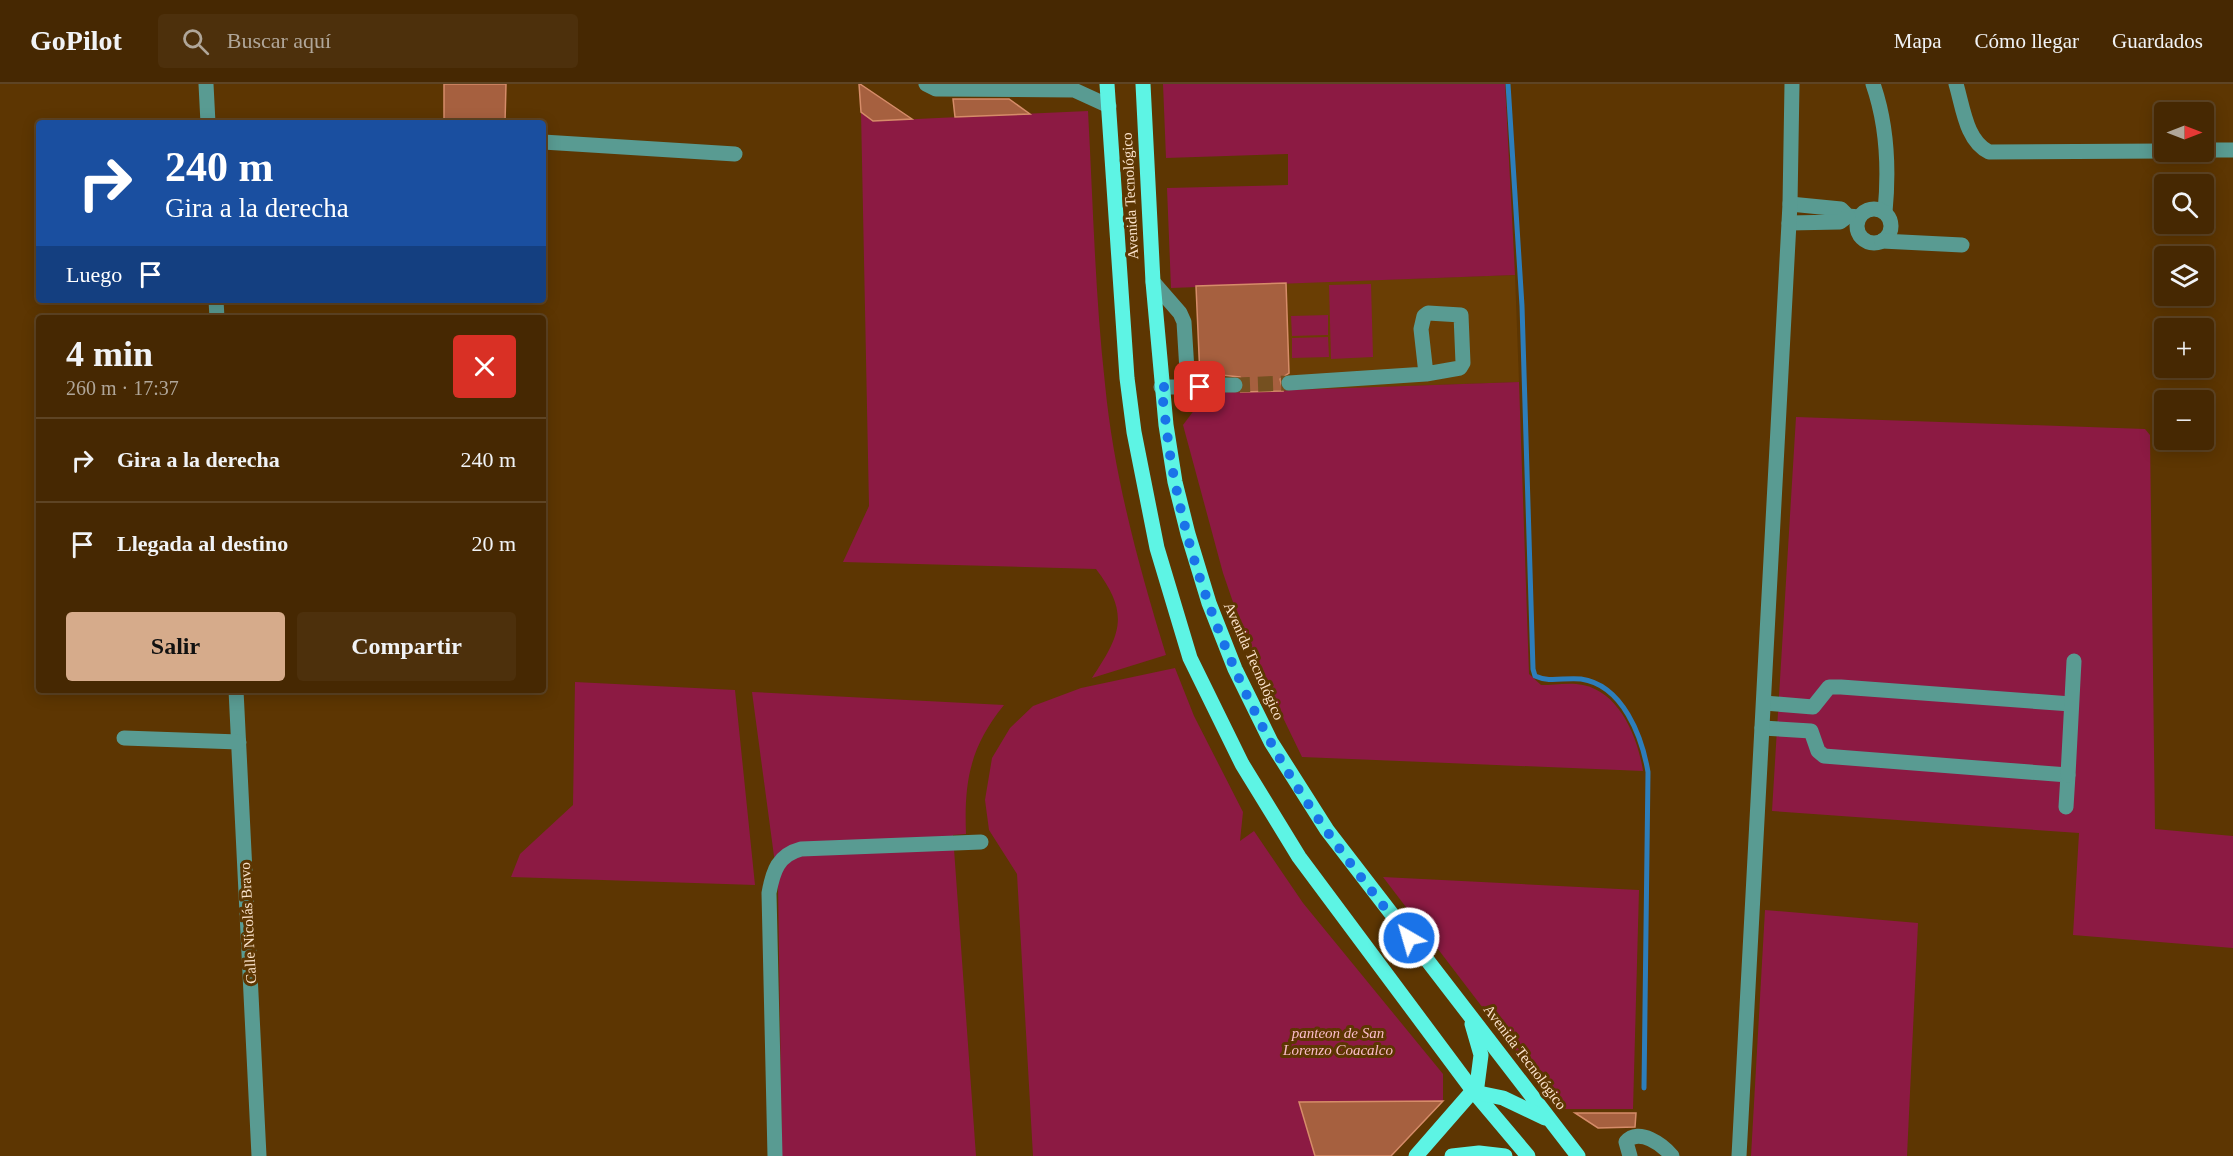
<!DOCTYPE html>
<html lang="es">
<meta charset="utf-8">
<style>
:root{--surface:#462802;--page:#4d300c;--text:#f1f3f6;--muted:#b0a699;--line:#5e4424;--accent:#d6ab8b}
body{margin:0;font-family:Georgia,serif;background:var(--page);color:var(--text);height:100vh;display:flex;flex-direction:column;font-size:22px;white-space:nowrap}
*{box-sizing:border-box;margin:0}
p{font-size:20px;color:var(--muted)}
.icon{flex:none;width:33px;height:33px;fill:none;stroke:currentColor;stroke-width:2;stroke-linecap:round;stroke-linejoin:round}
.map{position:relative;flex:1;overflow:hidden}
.sheet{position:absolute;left:36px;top:231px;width:510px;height:378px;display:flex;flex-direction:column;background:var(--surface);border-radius:6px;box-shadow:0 3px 15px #0003,0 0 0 2px var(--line)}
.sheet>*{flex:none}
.hud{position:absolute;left:36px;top:36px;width:510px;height:183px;border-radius:6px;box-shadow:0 3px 15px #0003,0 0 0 2px var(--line);background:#1a4fa0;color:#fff;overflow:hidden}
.needle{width:39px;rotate:90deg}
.tools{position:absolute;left:2154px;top:18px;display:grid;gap:12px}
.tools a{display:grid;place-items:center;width:60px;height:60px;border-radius:6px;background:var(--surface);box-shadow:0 3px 15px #0003,0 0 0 2px var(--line);font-size:30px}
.pin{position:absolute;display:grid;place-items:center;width:51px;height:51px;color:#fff;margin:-26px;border-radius:12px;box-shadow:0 3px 9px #0006}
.me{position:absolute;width:66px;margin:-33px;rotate:322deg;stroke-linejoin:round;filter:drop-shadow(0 0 4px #0008)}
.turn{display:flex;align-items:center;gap:21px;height:126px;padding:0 30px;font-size:27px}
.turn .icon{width:78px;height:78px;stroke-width:2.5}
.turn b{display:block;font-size:42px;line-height:51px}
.then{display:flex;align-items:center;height:57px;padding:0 30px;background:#0003;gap:12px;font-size:22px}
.round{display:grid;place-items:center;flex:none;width:63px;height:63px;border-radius:6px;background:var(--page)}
.overview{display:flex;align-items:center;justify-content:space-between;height:102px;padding:0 30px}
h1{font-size:36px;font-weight:800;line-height:45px}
.action{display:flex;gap:12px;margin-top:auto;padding:12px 30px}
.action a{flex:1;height:69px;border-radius:6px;background:var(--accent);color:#111;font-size:24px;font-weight:800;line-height:69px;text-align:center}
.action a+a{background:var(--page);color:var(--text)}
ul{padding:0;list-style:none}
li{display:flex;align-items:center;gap:18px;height:84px;padding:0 30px;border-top:2px solid var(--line)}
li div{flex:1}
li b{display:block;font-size:22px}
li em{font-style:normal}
header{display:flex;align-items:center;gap:36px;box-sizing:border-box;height:84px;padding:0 30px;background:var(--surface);border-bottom:2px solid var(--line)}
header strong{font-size:28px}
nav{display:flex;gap:33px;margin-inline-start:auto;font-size:21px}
.search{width:420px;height:54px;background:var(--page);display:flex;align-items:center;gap:15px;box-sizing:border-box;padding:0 21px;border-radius:6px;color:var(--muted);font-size:22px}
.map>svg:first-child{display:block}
.built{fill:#6a3e04}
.green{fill:#8c1a43}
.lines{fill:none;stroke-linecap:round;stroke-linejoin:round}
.stream{stroke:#2d7ebb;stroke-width:5}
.building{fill:#a6603f;stroke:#d68c69;stroke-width:1.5}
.minor-tunnel{stroke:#755020;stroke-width:15;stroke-dasharray:15 8;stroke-linecap:butt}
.minor{stroke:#599b92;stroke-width:15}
.major{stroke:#5df4e4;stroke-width:15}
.route{stroke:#1a73e8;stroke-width:10;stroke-dasharray:0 18}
.labels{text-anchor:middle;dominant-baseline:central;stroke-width:6;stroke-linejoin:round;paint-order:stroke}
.street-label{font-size:15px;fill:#fbe3cc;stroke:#5d3602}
.park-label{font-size:15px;font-style:italic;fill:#fbbdca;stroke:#5d3602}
</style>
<header>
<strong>GoPilot</strong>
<div class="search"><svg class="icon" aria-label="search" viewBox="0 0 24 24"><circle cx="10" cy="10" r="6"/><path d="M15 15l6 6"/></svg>Buscar aquí</div>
<nav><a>Mapa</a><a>Cómo llegar</a><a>Guardados</a></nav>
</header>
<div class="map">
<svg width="2233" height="1072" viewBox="0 0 2233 1072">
<rect width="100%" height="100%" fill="#5d3602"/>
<path class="built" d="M 1515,191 L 1519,298 L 1200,310 L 1196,202 Z"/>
<g class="green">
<path d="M 1163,0 L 1505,0 L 1515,191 L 1171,204 L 1167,104 L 1288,101 L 1288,70 L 1166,74 Z"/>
<path d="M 1088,27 C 1093,118 1095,210 1105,300 C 1114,393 1139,483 1166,571 L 1092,594 C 1121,550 1130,530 1096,485 L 843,478 L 869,422 L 861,28 L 874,37 Z"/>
<path d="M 1371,200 L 1373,273 L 1331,275 L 1329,201 Z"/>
<path d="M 1328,231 L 1328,251 L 1292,252 L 1291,232 Z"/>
<path d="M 1328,253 L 1329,273 L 1292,274 L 1292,254 Z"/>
<path d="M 1519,298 L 1529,590 L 1541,601 C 1554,601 1570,598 1583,601 C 1619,608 1638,653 1643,687 L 1302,673 L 1247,559 L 1223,489 L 1183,341 L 1207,309 Z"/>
<path d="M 1796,333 L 2145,345 L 2150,351 L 2155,745 L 2233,752 L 2233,864 L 2073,851 L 2079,749 L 1772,727 Z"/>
<path d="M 1175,584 L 1194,632 L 1243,728 L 1240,757 L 1254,747 L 1303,819 L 1443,990 L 1443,1017 L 1300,1018 L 1315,1072 L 1033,1072 L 1017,790 L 989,746 L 985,716 L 992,674 L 1010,644 L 1033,622 L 1081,604 Z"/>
<path d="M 575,598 L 735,606 L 755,801 L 511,793 L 520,770 L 573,721 Z"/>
<path d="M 752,608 L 1004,621 C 970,663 964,697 966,750 L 953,751 L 976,1072 L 782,1072 L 778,802 Z"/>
<path d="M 1383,793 L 1639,806 L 1633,1025 L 1560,1025 Z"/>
<path d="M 1765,826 L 1918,839 L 1907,1072 L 1751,1072 Z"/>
</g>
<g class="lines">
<path class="stream" d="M 1508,0 L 1522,222 L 1533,585 L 1535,592 C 1550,599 1565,593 1581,595 C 1623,601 1642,653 1648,688 L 1644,1004"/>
</g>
<g class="building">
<path d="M 444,0 L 506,0 L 505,39 L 444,39 Z"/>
<path d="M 859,0 L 860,0 L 912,35 L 873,37 L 861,28 Z"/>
<path d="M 953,15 L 1009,15 L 1030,30 L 955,33 Z"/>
<path d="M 1286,199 L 1289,289 L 1280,295 L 1283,307 L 1241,308 L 1245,300 L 1240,293 L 1221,291 L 1212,297 L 1212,305 L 1216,309 L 1207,309 L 1209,299 L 1200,293 L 1196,202 Z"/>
<path d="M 1443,1017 L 1391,1072 L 1315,1072 L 1299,1018 Z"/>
<path d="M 1575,1029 L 1636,1029 L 1635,1043 L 1598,1044 Z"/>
</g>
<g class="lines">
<path class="minor-tunnel" d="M 1235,301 L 1289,299"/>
<g class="minor">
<path d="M 206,0 L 208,39"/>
<path d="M 926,0 L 936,5 L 1074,6 L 1109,22"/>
<path d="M 1873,0 C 1887,40 1889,86 1885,128"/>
<path d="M 1956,0 C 1963,23 1966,57 1989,68 L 2164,67"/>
<path d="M 543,58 L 735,70"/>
<path d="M 2204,66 L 2233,66"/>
<path d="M 1790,120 L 1841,125 L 1848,132 L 1859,133"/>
<circle cx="1874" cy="142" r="17"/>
<path d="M 1789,139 L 1840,138 L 1848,132"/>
<path d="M 1882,157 L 1962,161"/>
<path d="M 1153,198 L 1180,229 L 1184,238 L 1188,303"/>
<path d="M 216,216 L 217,234"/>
<path d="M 1289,299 L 1426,290 L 1460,284 L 1463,279 L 1461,231 L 1428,229 L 1424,232 L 1421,245 L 1426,290"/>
<path d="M 1221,301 L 1235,301"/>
<path d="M 1161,303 L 1200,303"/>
<path d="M 236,606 L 259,1072"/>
<path d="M 1764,619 L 1813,623 L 1829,603 L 1841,603 L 2071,620"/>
<path d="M 1762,644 L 1811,647 L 1818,667 L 1824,672 L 2068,691 L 2066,723"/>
<path d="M 124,654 L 239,658"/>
<path d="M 2068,691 L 2074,577"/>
<path d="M 775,1072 L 769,809 C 773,787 778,771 801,765 L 981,758"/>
<path d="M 1630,1072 L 1626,1058 C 1639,1043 1663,1061 1672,1072"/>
<path d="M 1739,1072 L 1790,120 L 1792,0"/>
</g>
<g class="major">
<path d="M 1107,0 L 1127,294 L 1134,348 L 1157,464 L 1190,574 L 1242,680 L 1299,773 L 1474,1008 L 1528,1072"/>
<path d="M 1143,0 L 1153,198 L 1166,341 L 1175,398 L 1188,450 L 1209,519 L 1235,585 L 1271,658 L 1327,746 L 1578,1072"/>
<path d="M 1474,1008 L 1503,1014 L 1545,1034"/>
<path d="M 1416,1072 L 1477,1002 L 1481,971 L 1472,940"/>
<path d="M 1452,1072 L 1479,1069 L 1505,1072"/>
</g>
</g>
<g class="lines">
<path class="route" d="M 1200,303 L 1161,303 C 1166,335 1168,366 1175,398 C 1192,487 1227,577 1270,657 C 1308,727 1359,792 1409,854"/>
</g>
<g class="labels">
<g class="street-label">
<text transform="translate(1130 112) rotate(-93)">Avenida Tecnológico</text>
<text transform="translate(1254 577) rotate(66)">Avenida Tecnológico</text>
<text transform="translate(248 839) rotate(-93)">Calle Nicolás Bravo</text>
<text transform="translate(1525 973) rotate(53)">Avenida Tecnológico</text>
</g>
<g class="park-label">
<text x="1338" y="949">panteon de San<tspan x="1338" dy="17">Lorenzo Coacalco</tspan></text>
</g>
</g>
</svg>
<div class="tools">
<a><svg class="needle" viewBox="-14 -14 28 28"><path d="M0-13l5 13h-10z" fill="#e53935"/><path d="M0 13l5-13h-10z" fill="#b0a699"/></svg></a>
<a><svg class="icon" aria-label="search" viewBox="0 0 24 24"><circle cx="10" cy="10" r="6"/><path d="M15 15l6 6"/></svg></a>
<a><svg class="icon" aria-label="layers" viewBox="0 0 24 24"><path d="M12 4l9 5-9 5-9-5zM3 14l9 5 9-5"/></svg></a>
<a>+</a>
<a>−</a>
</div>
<div class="pin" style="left:1200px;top:303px;background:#d93025"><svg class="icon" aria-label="arrive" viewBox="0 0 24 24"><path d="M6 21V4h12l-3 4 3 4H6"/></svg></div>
<svg class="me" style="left:1409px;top:854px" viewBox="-20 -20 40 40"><circle r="17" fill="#1a73e8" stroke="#fff" stroke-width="3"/><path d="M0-11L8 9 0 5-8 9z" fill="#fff"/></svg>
<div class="hud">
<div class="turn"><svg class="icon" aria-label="right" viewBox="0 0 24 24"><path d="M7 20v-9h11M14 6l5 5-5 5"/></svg><div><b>240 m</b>Gira a la derecha</div></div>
<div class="then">Luego<svg class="icon" aria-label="arrive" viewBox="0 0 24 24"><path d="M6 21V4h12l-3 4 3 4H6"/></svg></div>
</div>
<section class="sheet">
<div class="overview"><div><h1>4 min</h1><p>260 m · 17:37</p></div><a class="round" style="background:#d93025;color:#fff"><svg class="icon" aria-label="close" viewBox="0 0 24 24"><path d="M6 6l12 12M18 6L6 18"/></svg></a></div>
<ul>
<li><svg class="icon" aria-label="right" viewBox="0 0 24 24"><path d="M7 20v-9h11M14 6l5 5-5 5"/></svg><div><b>Gira a la derecha</b></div><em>240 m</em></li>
<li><svg class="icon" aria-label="arrive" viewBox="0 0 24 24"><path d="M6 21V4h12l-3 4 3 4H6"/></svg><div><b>Llegada al destino</b></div><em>20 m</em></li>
</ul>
<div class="action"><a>Salir</a><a>Compartir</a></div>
</section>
</div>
